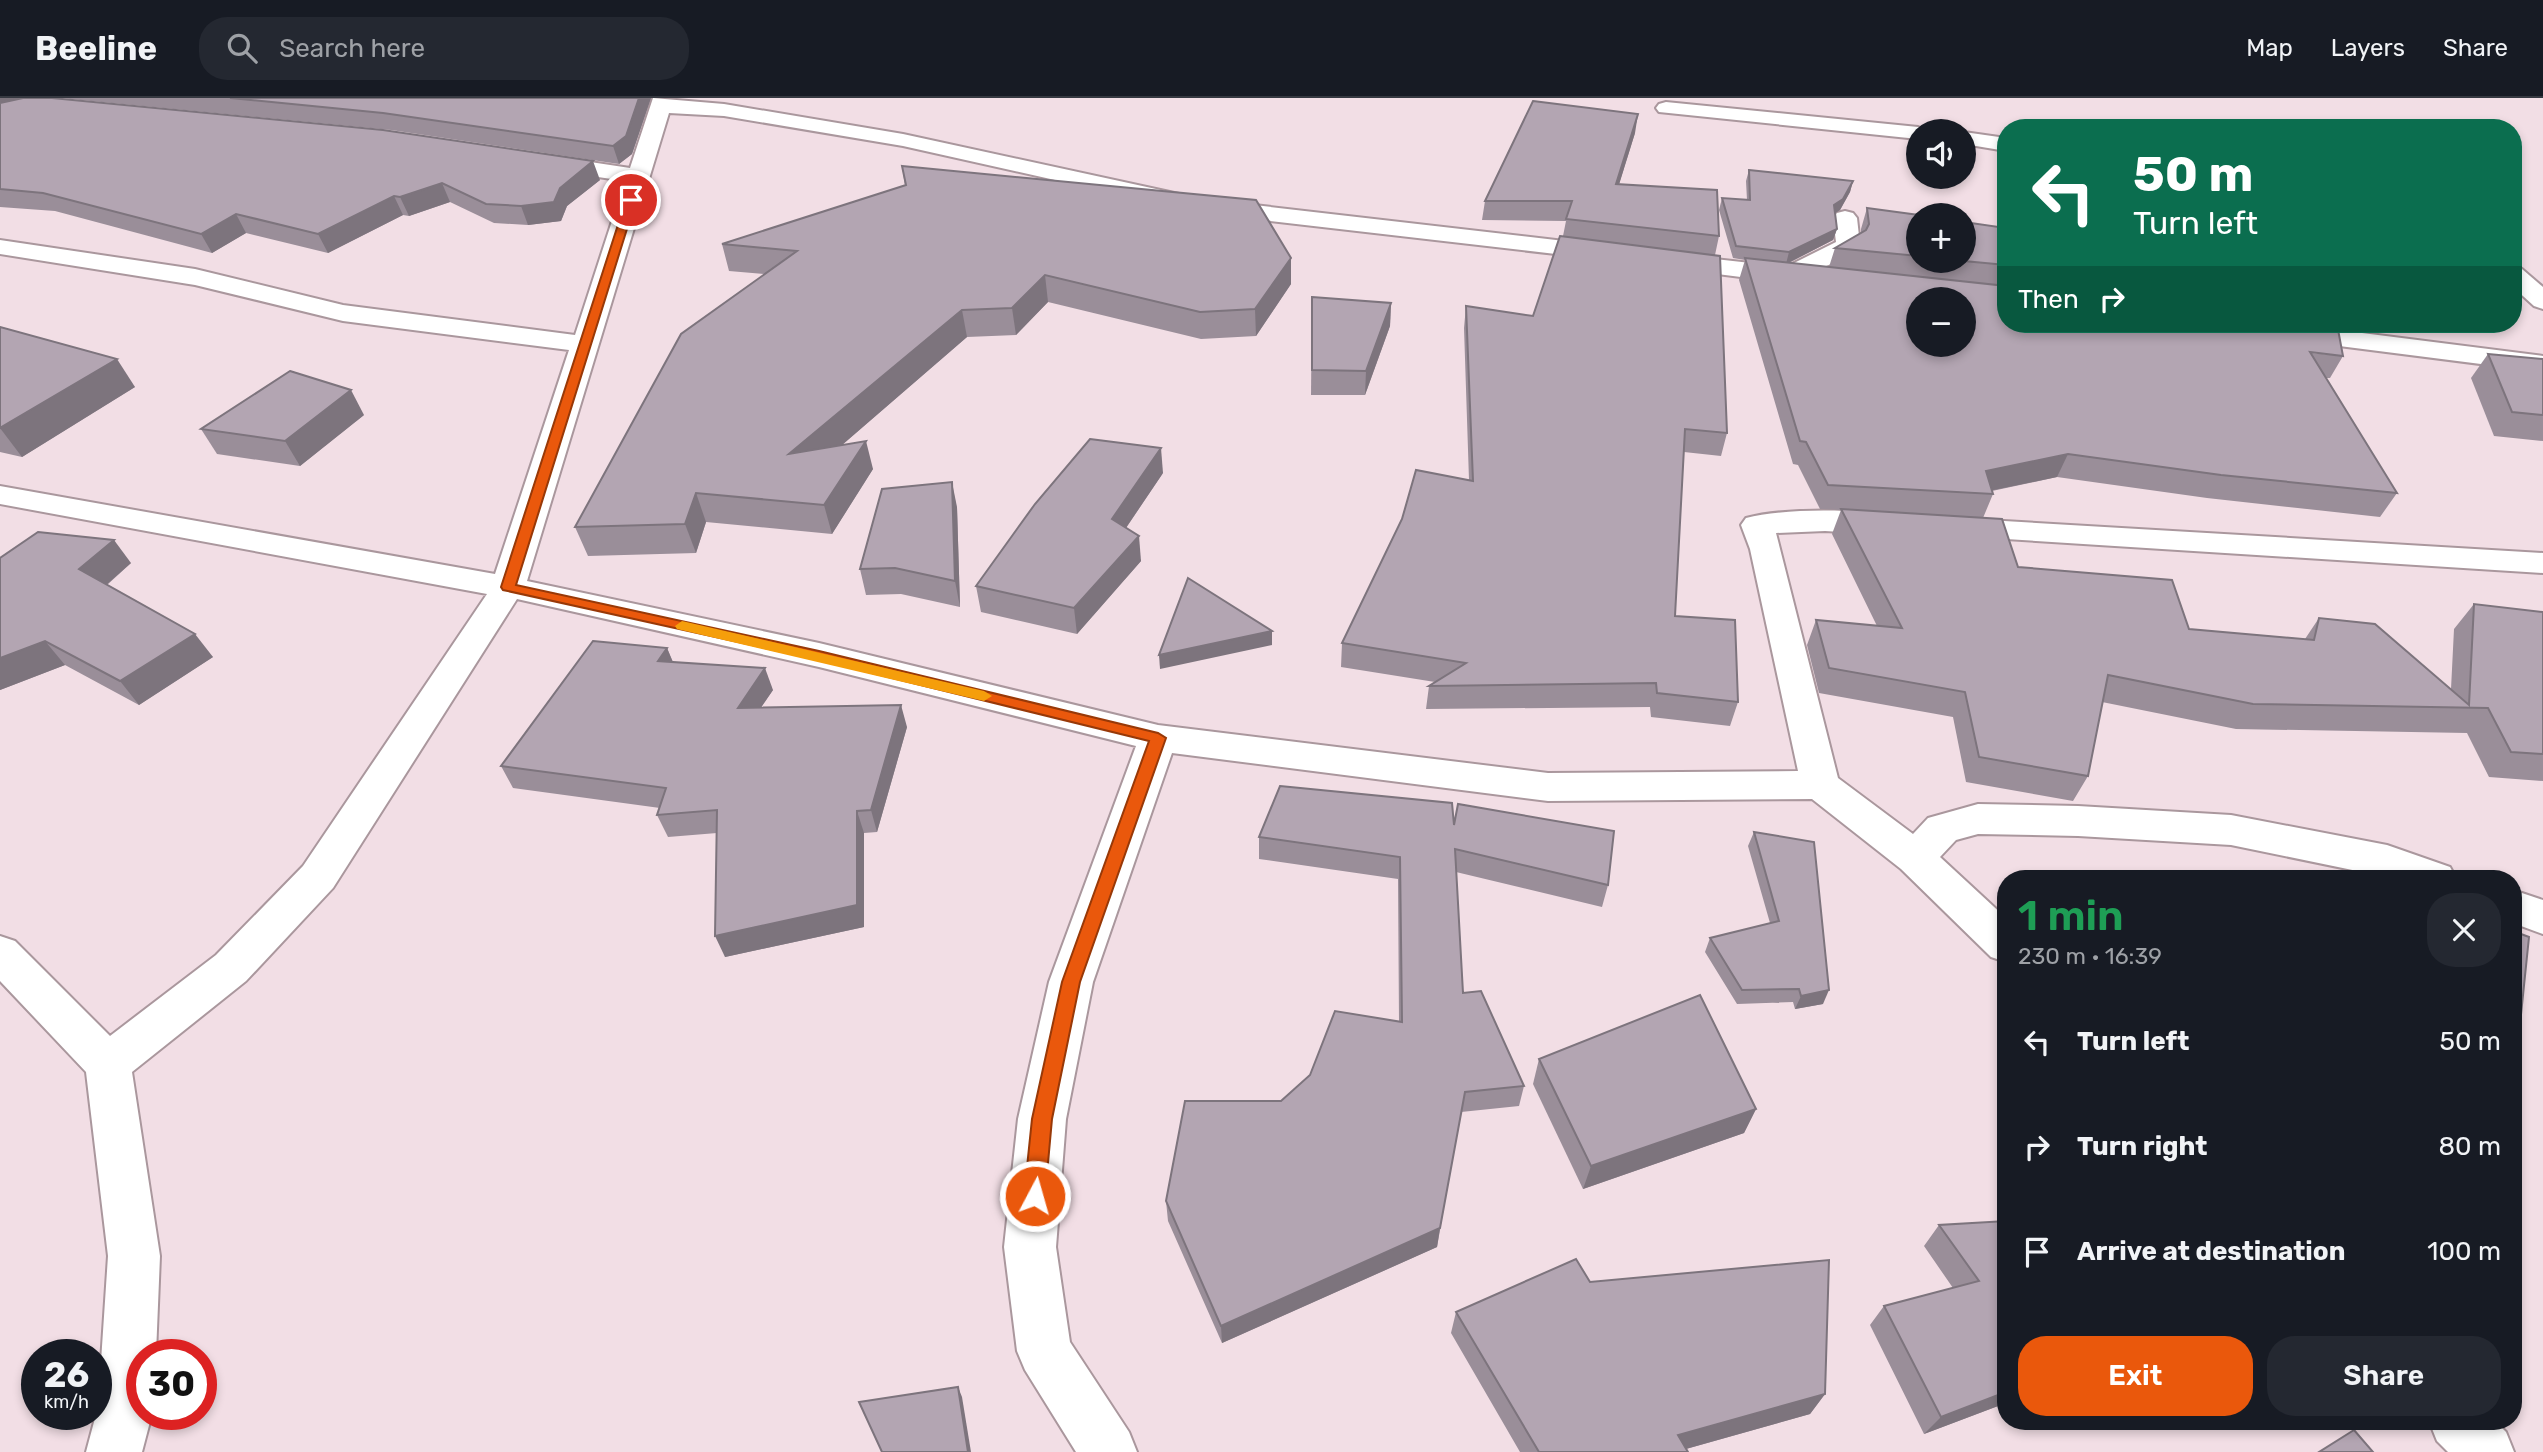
<!DOCTYPE html>
<meta charset="utf-8">
<style>
:root{--surface:#171b24;--page:#242831;--text:#f1f3f6;--muted:#9ea1a6;--line:#363941;--accent:#ea580c}
body{margin:0;font-family:Rubik,sans-serif;background:var(--page);color:var(--text);height:100vh;display:flex;flex-direction:column;font-size:26px;white-space:nowrap}
*{box-sizing:border-box;margin:0}
p{font-size:23px;color:var(--muted)}
.icon{flex:none;width:38px;height:38px;fill:none;stroke:currentColor;stroke-width:2;stroke-linecap:round;stroke-linejoin:round}
.map{position:relative;flex:1;overflow:hidden}
.drawer{position:absolute;left:1997px;top:772px;width:525px;height:560px;display:flex;flex-direction:column;background:var(--surface);border-radius:28px;box-shadow:0 4px 10px #0003}
.drawer>*{flex:none}
.hud{position:absolute;left:1997px;top:21px;width:525px;height:214px;border-radius:28px;box-shadow:0 4px 10px #0003;background:#0b6e4f;color:#fff;overflow:hidden}
.buttons{position:absolute;left:1906px;top:21px;display:grid;gap:14px}
.buttons a{display:grid;place-items:center;width:70px;height:70px;border-radius:50%;background:var(--surface);box-shadow:0 4px 10px #0003;font-size:35px}
.speed{position:absolute;left:21px;top:1241px;display:flex;gap:14px;font-size:35px;font-weight:700;text-align:center}
.speed>*{display:grid;place-content:center;width:91px;height:91px;border-radius:50%;background:var(--surface);box-shadow:0 4px 10px #0003;line-height:1}
.speed small{font-size:18px;font-weight:400}
.speed .limit{border:10px solid #d22;background:#fff;color:#111}
.pin{position:absolute;display:grid;place-items:center;width:60px;height:60px;color:#fff;margin:-30px;border:4px solid #fff;border-radius:50%;box-shadow:0 2px 7px #0007}
.me{position:absolute;width:77px;margin:-38px;rotate:6deg;stroke-linejoin:round;filter:drop-shadow(0 0 5px #0008)}
.turn{display:flex;align-items:center;gap:24px;height:147px;padding:0 21px;font-size:32px}
.turn .icon{width:91px;height:91px;stroke-width:2.5}
.turn b{display:block;font-size:49px;line-height:60px}
.then{display:flex;align-items:center;height:66px;padding:0 21px;background:#0003;gap:14px;font-size:26px}
.round{display:grid;place-items:center;flex:none;width:74px;height:74px;border-radius:28px;background:var(--page)}
.head{display:flex;align-items:center;justify-content:space-between;height:119px;padding:0 21px}
h1{font-size:42px;font-weight:600;line-height:52px;color:#1e9e55}
.action{display:flex;gap:14px;margin-top:auto;padding:14px 21px}
.action a{flex:1;height:80px;border-radius:28px;background:var(--accent);color:#fff;font-size:28px;font-weight:600;line-height:80px;text-align:center}
.action a+a{background:var(--page);color:var(--text)}
ul{padding:0;list-style:none}
li{display:flex;align-items:center;gap:21px;height:105px;padding:0 21px}
li div{flex:1}
li b{display:block;font-size:26px}
li em{font-style:normal}
header{display:flex;align-items:center;gap:42px;box-sizing:border-box;height:98px;padding:0 35px;background:var(--surface);border-bottom:2px solid var(--line)}
header strong{font-size:33px}
nav{display:flex;gap:38px;margin-inline-start:auto;font-size:24px}
.search{width:490px;height:63px;background:var(--page);display:flex;align-items:center;gap:18px;box-sizing:border-box;padding:0 24px;border-radius:28px;color:var(--muted);font-size:26px}
.map>svg:first-child{display:block}
.lines{fill:none;stroke-linecap:round;stroke-linejoin:round}
.minor-casing{stroke:#aa979d;stroke-width:4}
.minor{fill:#fff;fill-rule:evenodd}
.wall{fill:#9a8e99}
.shaded-wall{fill:#7d747d}
.building{fill:#b3a5b2;stroke:#7d747d;stroke-width:2;fill-rule:evenodd}
.route{fill:#ea580c;stroke:#983908;stroke-width:2}
.slow{fill:#f59e0b}
</style>
<header>
<strong>Beeline</strong>
<div class="search"><svg class="icon" aria-label="search" viewBox="0 0 24 24"><circle cx="10" cy="10" r="6"/><path d="M15 15l6 6"/></svg>Search here</div>
<nav><a>Map</a><a>Layers</a><a>Share</a></nav>
</header>
<div class="map">
<svg width="2543" height="1354" viewBox="0 0 2543 1354">
<rect width="100%" height="100%" fill="#f2dee5"/>
<g class="lines">
<defs>
<g id="minor">
<path d="M 653,0 L 724,6 L 903,36 L 1202,101 L 1607,148 L 1616,150 L 1619,155 L 1616,160 L 1607,162 L 1202,115 L 903,48 L 724,18 L 669,15 L 527,483 L 819,545 L 1158,627 L 1548,675 L 1798,673 L 1750,451 L 1741,427 L 1746,420 C 1785,410 1862,410 1901,420 L 1906,427 L 1901,434 L 1890,437 L 1825,433 L 1776,435 L 1838,680 L 1913,736 L 1928,720 L 1978,706 L 2078,708 L 2231,717 L 2387,747 L 2450,769 L 2456,780 L 2391,780 L 2231,747 L 2078,738 L 1978,736 L 1956,742 L 1940,759 L 2006,820 L 2006,864 L 1991,859 L 1901,771 L 1812,701 L 1548,703 L 1172,655 L 1093,884 L 1066,1021 L 1056,1149 L 1070,1244 L 1129,1334 L 1137,1354 L 1076,1354 L 1025,1272 L 1017,1253 L 1004,1149 L 1018,1021 L 1049,884 L 1136,648 L 819,569 L 517,501 L 333,790 L 246,883 L 132,974 L 160,1158 L 156,1256 L 142,1256 L 142,1316 L 152,1316 L 142,1354 L 86,1354 L 98,1309 L 108,1158 L 86,974 L 0,883 L 0,838 L 15,843 L 110,938 L 216,857 L 303,768 L 487,496 L 0,406 L 0,388 L 495,476 L 569,252 L 343,223 L 195,187 L 0,156 L 0,142 L 195,171 L 343,207 L 575,237 L 625,83 L 544,71 L 536,69 L 533,64 L 536,59 L 544,57 L 630,70 Z"/>
<path d="M 1666,4 L 1918,29 L 1927,33 L 1918,33 L 1918,41 L 1659,14 L 1656,10 L 1659,6 Z"/>
<path d="M 1964,34 L 2006,40 L 2006,53 L 1964,46 Z"/>
<path d="M 1845,113 L 1853,115 L 1857,120 L 1860,147 C 1847,166 1816,166 1804,183 L 1795,186 L 1670,170 L 1661,168 L 1658,163 L 1661,158 L 1670,156 L 1786,169 L 1836,144 L 1833,120 L 1837,115 Z"/>
<path d="M 2513,168 L 2522,171 L 2543,189 L 2543,211 L 2534,208 L 2513,189 Z"/>
<path d="M 2217,226 L 2291,226 L 2543,258 L 2543,274 L 2230,234 L 2221,232 Z"/>
<path d="M 1953,420 L 2543,455 L 2543,475 L 1942,437 L 1937,430 L 1942,423 Z"/>
<path d="M 2513,792 L 2543,802 L 2543,836 L 2513,825 Z"/>
<path d="M 2429,1323 L 2495,1323 L 2506,1334 L 2514,1354 L 2448,1354 L 2437,1343 Z"/>
</g>
</defs>
<use href="#minor" class="minor-casing"/>
<use href="#minor" class="minor"/>
</g>
<g class="wall">
<path d="M 0,0 L 600,82 L 567,108 L 561,123 L 528,127 L 494,125 L 450,104 L 409,118 L 403,117 L 328,155 L 246,135 L 212,155 L 55,113 L 0,109 Z"/>
<path d="M 60,0 L 651,0 L 632,56 L 619,66 L 391,32 Z"/>
<path d="M 1635,35 L 1619,86 L 1719,138 L 1715,157 L 1727,335 L 1721,358 L 1684,354 L 1675,518 L 1738,604 L 1730,628 L 1651,619 L 1650,609 L 1426,611 L 1429,588 L 1435,584 L 1341,569 L 1342,545 L 1469,382 L 1464,230 L 1466,208 L 1533,218 L 1563,138 L 1566,123 L 1482,122 L 1485,103 Z"/>
<path d="M 902,68 L 1291,160 L 1291,186 L 1256,238 L 1201,241 L 1048,204 L 1016,237 L 967,239 L 842,347 L 873,371 L 832,436 L 706,424 L 696,455 L 588,458 L 575,429 L 765,176 L 729,173 L 722,146 L 905,88 Z"/>
<path d="M 1749,72 L 1853,83 L 1850,94 L 1840,112 L 1835,115 L 1837,131 L 1833,142 L 1789,165 L 1829,169 L 1835,150 L 1861,135 L 1861,131 L 1867,110 L 1918,117 L 1918,163 L 1964,163 L 2006,130 L 2006,226 L 2343,258 L 2330,280 L 2326,280 L 2397,395 L 2380,419 L 2207,400 L 2057,379 L 1992,393 L 1993,396 L 1983,420 L 2018,469 L 2189,531 L 2305,541 L 2319,520 L 2451,591 L 2454,531 L 2474,506 L 2543,514 L 2543,683 L 2489,679 L 2467,635 L 2236,631 L 2102,604 L 2088,678 L 2073,703 L 1966,684 L 1953,619 L 1819,595 L 1807,547 L 1816,522 L 1877,528 L 1832,436 L 1841,412 L 1820,411 L 1798,367 L 1793,366 L 1739,182 L 1745,162 L 1733,160 L 1719,112 L 1722,100 L 1747,102 L 1746,83 Z"/>
<path d="M 1312,199 L 1391,205 L 1390,228 L 1365,297 L 1311,297 Z"/>
<path d="M 0,229 L 135,289 L 22,359 L 0,354 Z"/>
<path d="M 2488,256 L 2543,261 L 2543,343 L 2494,338 L 2471,280 Z"/>
<path d="M 364,317 L 300,368 L 217,356 L 201,331 Z"/>
<path d="M 1163,375 L 1126,430 L 1141,463 L 1077,536 L 981,514 L 976,488 Z"/>
<path d="M 957,409 L 960,509 L 901,496 L 866,497 L 860,471 Z"/>
<path d="M 0,460 L 131,465 L 107,487 L 213,559 L 139,607 L 65,567 L 0,592 Z"/>
<path d="M 667,550 L 673,564 L 773,592 L 761,609 L 907,629 L 877,734 L 864,735 L 864,829 L 725,859 L 717,735 L 668,739 L 657,717 L 660,710 L 513,690 L 501,668 Z"/>
<path d="M 1454,727 L 1608,787 L 1602,809 L 1456,774 L 1463,895 L 1524,988 L 1519,1008 L 1461,1014 L 1437,1149 L 1222,1245 L 1168,1123 L 1166,1103 L 1399,923 L 1398,781 L 1259,761 L 1259,739 Z"/>
<path d="M 1754,734 L 1823,906 L 1795,911 L 1793,904 L 1737,906 L 1705,854 L 1710,840 L 1770,825 L 1748,748 Z"/>
<path d="M 2513,833 L 2519,936 L 2513,941 Z"/>
<path d="M 1539,961 L 1756,1011 L 1744,1035 L 1583,1091 L 1533,986 Z"/>
<path d="M 2006,1123 L 2006,1305 L 1924,1336 L 1870,1227 L 1884,1208 L 1953,1190 L 1924,1148 L 1939,1127 Z"/>
<path d="M 1590,1184 L 1825,1296 L 1810,1316 L 1686,1351 L 1688,1354 L 1520,1354 L 1451,1235 L 1456,1214 Z"/>
</g>
<g class="shaded-wall">
<path d="M 0,0 L 35,0 L 0,7 Z"/>
<path d="M 639,0 L 651,0 L 632,56 L 619,66 L 613,48 Z"/>
<path d="M 1638,16 L 1635,35 L 1613,106 L 1616,86 Z"/>
<path d="M 593,63 L 600,82 L 567,108 L 561,123 L 528,127 L 521,108 L 560,90 Z"/>
<path d="M 1853,83 L 1850,94 L 1840,112 L 1831,118 L 1834,107 Z"/>
<path d="M 442,85 L 450,104 L 409,118 L 400,99 Z"/>
<path d="M 394,98 L 403,117 L 328,155 L 318,136 Z"/>
<path d="M 236,116 L 246,135 L 212,155 L 201,136 Z"/>
<path d="M 1837,131 L 1833,142 L 1786,166 L 1789,154 Z"/>
<path d="M 1291,160 L 1291,186 L 1256,238 L 1255,211 Z"/>
<path d="M 1045,177 L 1048,204 L 1016,237 L 1012,210 Z"/>
<path d="M 1391,205 L 1390,228 L 1365,297 L 1366,273 Z"/>
<path d="M 962,212 L 967,239 L 798,385 L 789,356 Z"/>
<path d="M 117,261 L 135,289 L 22,359 L 0,330 Z"/>
<path d="M 351,292 L 364,317 L 300,368 L 285,343 Z"/>
<path d="M 866,343 L 873,371 L 832,436 L 824,407 Z"/>
<path d="M 1161,350 L 1163,375 L 1115,446 L 1112,421 Z"/>
<path d="M 2068,356 L 2057,379 L 1979,395 L 1986,373 Z"/>
<path d="M 952,384 L 957,409 L 960,509 L 955,483 Z"/>
<path d="M 696,395 L 706,424 L 696,455 L 685,426 Z"/>
<path d="M 1139,438 L 1141,463 L 1077,536 L 1074,510 Z"/>
<path d="M 114,442 L 131,465 L 97,495 L 79,471 Z"/>
<path d="M 1272,533 L 1272,547 L 1160,571 L 1159,557 Z"/>
<path d="M 195,536 L 213,559 L 139,607 L 120,583 Z"/>
<path d="M 45,543 L 65,567 L 0,592 L 0,560 Z"/>
<path d="M 667,550 L 676,572 L 658,563 Z"/>
<path d="M 765,570 L 773,592 L 746,632 L 738,610 Z"/>
<path d="M 901,607 L 907,629 L 877,734 L 871,712 Z"/>
<path d="M 857,713 L 864,735 L 864,829 L 725,859 L 715,838 Z"/>
<path d="M 1829,892 L 1823,906 L 1795,911 L 1801,898 Z"/>
<path d="M 1756,1011 L 1744,1035 L 1583,1091 L 1591,1068 Z"/>
<path d="M 1440,1130 L 1437,1149 L 1222,1245 L 1221,1228 Z"/>
<path d="M 958,1289 L 962,1299 L 971,1354 L 968,1354 Z"/>
<path d="M 2006,1294 L 2006,1305 L 1924,1336 L 1941,1319 Z"/>
<path d="M 1825,1296 L 1810,1316 L 1675,1354 L 1678,1337 Z"/>
</g>
<g class="building">
<path d="M 23,0 L 52,0 L 383,32 L 593,63 L 560,90 L 554,104 L 521,108 L 486,106 L 442,85 L 400,99 L 394,98 L 318,136 L 236,116 L 201,136 L 43,95 L 0,91 L 0,5 Z"/>
<path d="M 230,0 L 639,0 L 626,38 L 613,48 L 383,15 Z"/>
<path d="M 1533,3 L 1638,16 L 1616,86 L 1717,92 L 1719,138 L 1566,121 L 1572,103 L 1485,103 Z"/>
<path d="M 902,68 L 1256,102 L 1291,160 L 1255,211 L 1200,214 L 1045,177 L 1012,210 L 962,212 L 789,356 L 866,343 L 824,407 L 696,395 L 685,426 L 575,429 L 681,236 L 797,153 L 722,146 L 906,87 Z"/>
<path d="M 1749,72 L 1853,83 L 1843,101 L 1834,107 L 1837,131 L 1789,154 L 1736,148 L 1722,100 L 1750,102 Z"/>
<path d="M 1867,110 L 1919,117 L 1918,117 L 1918,158 L 1835,150 L 1866,132 L 1869,126 Z"/>
<path d="M 1964,124 L 2006,130 L 2006,167 L 1964,163 Z"/>
<path d="M 1560,138 L 1720,158 L 1727,335 L 1685,331 L 1675,518 L 1735,522 L 1738,604 L 1657,595 L 1656,585 L 1429,588 L 1466,565 L 1342,545 L 1402,421 L 1416,372 L 1473,383 L 1466,208 L 1533,218 Z"/>
<path d="M 1745,160 L 2006,188 L 2006,226 L 2337,226 L 2343,258 L 2310,254 L 2397,395 L 2221,377 L 2068,356 L 1986,373 L 1993,396 L 1828,387 L 1806,344 L 1800,343 ZM 1918,201 L 1964,201 L 1964,247 L 1918,247 Z"/>
<path d="M 1312,199 L 1391,205 L 1366,273 L 1312,272 Z"/>
<path d="M 0,229 L 117,261 L 0,330 Z"/>
<path d="M 2488,256 L 2543,261 L 2543,317 L 2512,314 Z"/>
<path d="M 290,273 L 351,292 L 285,343 L 201,331 Z"/>
<path d="M 1090,341 L 1161,350 L 1112,421 L 1139,438 L 1074,510 L 976,488 L 1035,406 Z"/>
<path d="M 952,384 L 955,483 L 895,470 L 860,471 L 882,391 Z"/>
<path d="M 1841,411 L 2002,421 L 2018,469 L 2172,482 L 2189,531 L 2314,542 L 2319,520 L 2375,526 L 2469,607 L 2474,506 L 2543,514 L 2543,656 L 2511,654 L 2488,610 L 2253,606 L 2108,577 L 2088,678 L 1979,659 L 1965,594 L 1829,570 L 1816,522 L 1902,530 Z"/>
<path d="M 38,434 L 114,442 L 79,471 L 195,536 L 120,583 L 45,543 L 0,560 L 0,460 Z"/>
<path d="M 1188,480 L 1272,533 L 1159,557 Z"/>
<path d="M 593,543 L 667,550 L 658,563 L 765,570 L 738,610 L 901,607 L 871,712 L 857,713 L 857,807 L 715,838 L 717,712 L 657,717 L 666,690 L 501,668 Z"/>
<path d="M 1280,688 L 1452,705 L 1454,727 L 1458,706 L 1614,733 L 1608,787 L 1455,751 L 1463,895 L 1481,893 L 1524,988 L 1465,994 L 1440,1130 L 1221,1228 L 1166,1103 L 1185,1003 L 1281,1003 L 1310,977 L 1335,913 L 1402,924 L 1400,759 L 1259,739 Z"/>
<path d="M 1754,734 L 1814,744 L 1829,892 L 1801,898 L 1799,891 L 1742,892 L 1710,840 L 1779,823 Z"/>
<path d="M 2513,833 L 2529,839 L 2519,936 L 2513,932 Z"/>
<path d="M 1700,897 L 1756,1011 L 1591,1068 L 1539,961 Z"/>
<path d="M 2006,1123 L 2006,1294 L 1941,1319 L 1884,1208 L 1979,1183 L 1939,1127 Z"/>
<path d="M 1576,1161 L 1590,1184 L 1829,1162 L 1825,1296 L 1678,1337 L 1688,1354 L 1539,1354 L 1456,1214 Z"/>
<path d="M 958,1289 L 968,1354 L 882,1354 L 859,1304 Z"/>
<path d="M 2354,1332 L 2373,1354 L 2319,1354 Z"/>
</g>
<path class="route" d="M 631,99 L 636,102 L 516,487 L 819,553 L 1158,635 L 1166,640 L 1080,884 L 1052,1021 L 1045,1098 L 1042,1105 L 1035,1107 L 1027,1105 L 1024,1098 L 1032,1021 L 1062,884 L 1149,643 L 819,562 L 503,492 L 501,489 L 626,102 Z"/>
<path class="slow" d="M 682,523 L 984,593 L 992,598 L 984,603 L 677,531 L 675,528 Z"/>
</svg>
<div class="buttons">
<a><svg class="icon" aria-label="sound" viewBox="0 0 24 24"><path d="M4 9h4l5-4v14l-5-4H4zM17 9q2 3 0 6"/></svg></a>
<a>+</a>
<a>−</a>
</div>
<div class="speed"><div>26<small>km/h</small></div><div class="limit">30</div></div>
<div class="pin" style="left:631px;top:102px;background:#d93025"><svg class="icon" aria-label="arrive" viewBox="0 0 24 24"><path d="M6 21V4h12l-3 4 3 4H6"/></svg></div>
<svg class="me" style="left:1035px;top:1098px" viewBox="-20 -20 40 40"><circle r="17" fill="#ea580c" stroke="#fff" stroke-width="3"/><path d="M0-11L8 9 0 5-8 9z" fill="#fff"/></svg>
<div class="hud">
<div class="turn"><svg class="icon" aria-label="left" viewBox="0 0 24 24"><path d="M17 20v-9H6M10 6l-5 5 5 5"/></svg><div><b>50 m</b>Turn left</div></div>
<div class="then">Then<svg class="icon" aria-label="right" viewBox="0 0 24 24"><path d="M7 20v-9h11M14 6l5 5-5 5"/></svg></div>
</div>
<section class="drawer">
<div class="head"><div><h1>1 min</h1><p>230 m · 16:39</p></div><a class="round"><svg class="icon" aria-label="close" viewBox="0 0 24 24"><path d="M6 6l12 12M18 6L6 18"/></svg></a></div>
<ul>
<li><svg class="icon" aria-label="left" viewBox="0 0 24 24"><path d="M17 20v-9H6M10 6l-5 5 5 5"/></svg><div><b>Turn left</b></div><em>50 m</em></li>
<li><svg class="icon" aria-label="right" viewBox="0 0 24 24"><path d="M7 20v-9h11M14 6l5 5-5 5"/></svg><div><b>Turn right</b></div><em>80 m</em></li>
<li><svg class="icon" aria-label="arrive" viewBox="0 0 24 24"><path d="M6 21V4h12l-3 4 3 4H6"/></svg><div><b>Arrive at destination</b></div><em>100 m</em></li>
</ul>
<div class="action"><a>Exit</a><a>Share</a></div>
</section>
</div>
